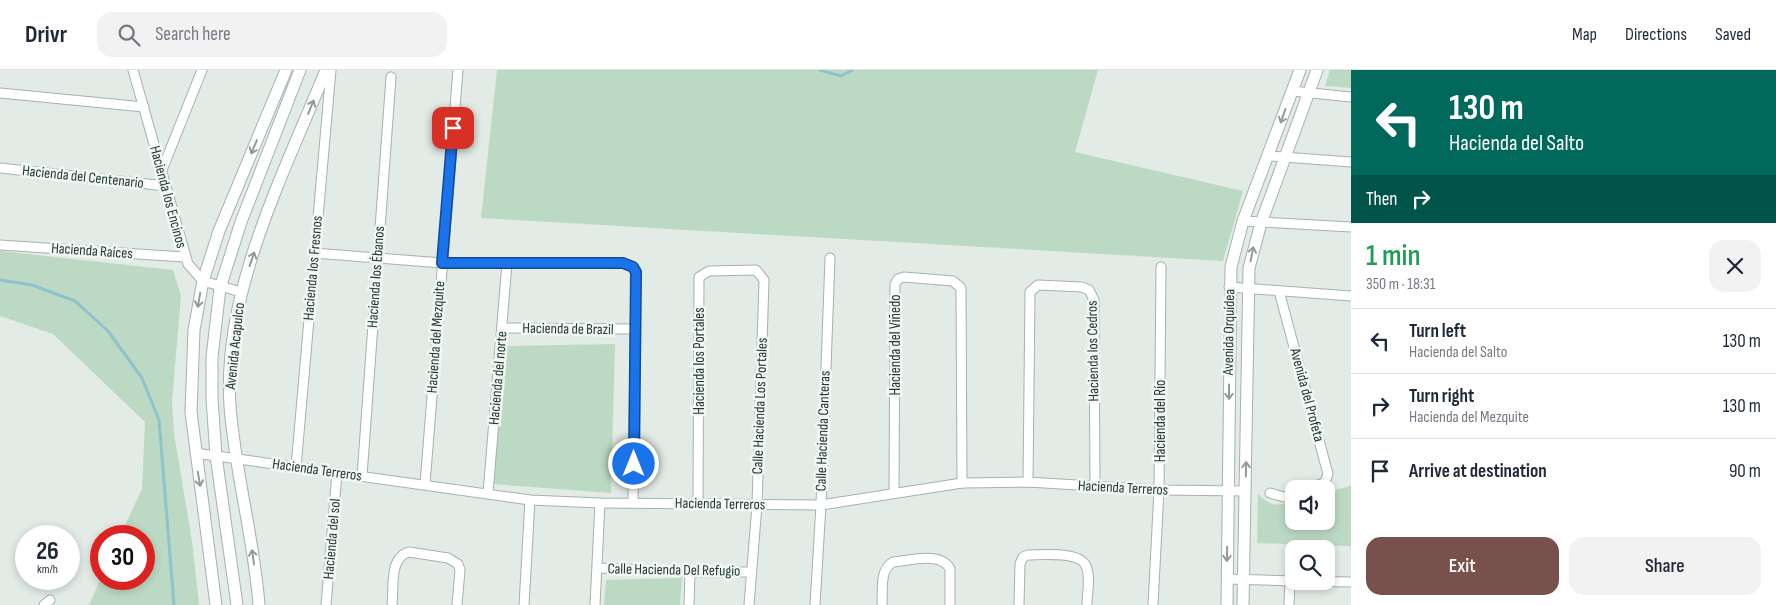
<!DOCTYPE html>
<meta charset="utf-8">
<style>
:root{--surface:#fff;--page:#f2f2f3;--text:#1f2937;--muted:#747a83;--line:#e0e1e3;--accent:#78514c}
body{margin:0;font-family:"Sofia Sans Condensed",sans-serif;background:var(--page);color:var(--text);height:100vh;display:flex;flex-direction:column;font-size:19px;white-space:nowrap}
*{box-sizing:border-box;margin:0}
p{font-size:16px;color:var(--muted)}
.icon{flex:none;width:28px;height:28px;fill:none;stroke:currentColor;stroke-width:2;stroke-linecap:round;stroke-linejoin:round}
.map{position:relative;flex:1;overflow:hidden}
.panel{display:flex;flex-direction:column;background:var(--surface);width:425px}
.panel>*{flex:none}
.hud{background:#00695c;color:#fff;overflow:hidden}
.controls{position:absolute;left:1285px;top:410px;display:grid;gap:10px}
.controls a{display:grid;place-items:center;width:50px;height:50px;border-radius:10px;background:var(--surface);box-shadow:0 2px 8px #0003;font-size:25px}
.speed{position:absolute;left:15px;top:455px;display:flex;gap:10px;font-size:25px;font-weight:700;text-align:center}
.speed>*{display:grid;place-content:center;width:65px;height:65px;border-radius:50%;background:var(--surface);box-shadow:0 2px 8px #0003;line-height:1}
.speed small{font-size:12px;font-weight:400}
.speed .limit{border:8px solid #d22;background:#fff;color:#111}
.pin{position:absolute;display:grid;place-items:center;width:42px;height:42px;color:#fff;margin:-21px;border-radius:10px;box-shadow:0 2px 8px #0006}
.me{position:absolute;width:55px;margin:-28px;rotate:0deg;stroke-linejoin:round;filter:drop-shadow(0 0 4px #0008)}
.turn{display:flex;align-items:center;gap:18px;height:105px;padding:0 15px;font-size:22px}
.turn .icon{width:65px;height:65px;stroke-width:2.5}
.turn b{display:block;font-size:35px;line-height:42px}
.then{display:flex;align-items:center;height:48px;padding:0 15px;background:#0003;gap:10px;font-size:19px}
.round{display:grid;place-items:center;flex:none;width:52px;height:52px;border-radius:15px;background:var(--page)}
.headline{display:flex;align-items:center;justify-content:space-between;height:85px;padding:0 15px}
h1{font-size:30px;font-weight:600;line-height:38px;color:#1e9e55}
.cta{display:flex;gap:10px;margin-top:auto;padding:10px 15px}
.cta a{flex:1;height:58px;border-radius:15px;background:var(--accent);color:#fff;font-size:20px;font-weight:600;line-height:58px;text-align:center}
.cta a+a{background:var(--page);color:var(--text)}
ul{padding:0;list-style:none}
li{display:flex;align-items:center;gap:15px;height:65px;padding:0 15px;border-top:1px solid var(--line)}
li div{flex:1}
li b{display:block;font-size:19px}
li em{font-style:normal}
header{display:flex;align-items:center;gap:30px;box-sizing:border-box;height:70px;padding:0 25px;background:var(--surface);border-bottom:1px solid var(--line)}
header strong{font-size:24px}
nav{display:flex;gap:28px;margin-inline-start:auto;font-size:18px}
.search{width:350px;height:45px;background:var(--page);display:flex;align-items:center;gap:12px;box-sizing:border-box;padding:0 18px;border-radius:15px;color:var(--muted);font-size:19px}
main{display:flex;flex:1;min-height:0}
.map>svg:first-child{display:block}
.green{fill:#bcdac3}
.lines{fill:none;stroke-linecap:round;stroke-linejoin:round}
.stream{stroke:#8ec3cb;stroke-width:3}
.minor-casing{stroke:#a5b2ad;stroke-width:11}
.tertiary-casing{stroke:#a5b2ad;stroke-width:13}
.minor{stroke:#fff;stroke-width:9}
.tertiary{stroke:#fff;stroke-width:11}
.oneway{stroke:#919c99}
.route-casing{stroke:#114b97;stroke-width:12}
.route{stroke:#1a73e8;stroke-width:9}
.labels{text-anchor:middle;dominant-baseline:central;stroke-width:5;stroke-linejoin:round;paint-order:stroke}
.street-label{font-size:15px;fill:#233a33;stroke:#f2f7f4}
</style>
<header>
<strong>Drivr</strong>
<div class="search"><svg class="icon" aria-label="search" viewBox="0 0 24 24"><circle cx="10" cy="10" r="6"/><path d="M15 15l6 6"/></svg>Search here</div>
<nav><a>Map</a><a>Directions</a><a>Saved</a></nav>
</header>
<main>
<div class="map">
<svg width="1351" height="535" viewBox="0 0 1351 535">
<rect width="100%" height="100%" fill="#e2ebe6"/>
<g class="green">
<path d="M 497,0 L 1098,0 L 1075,82 L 1243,121 L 1223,191 L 481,148 Z"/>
<path d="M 1330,0 L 1351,0 L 1351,18 L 1325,16 Z"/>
<path d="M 0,181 L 173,200 L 181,226 L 172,332 L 174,363 L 192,471 L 199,535 L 89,535 L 101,508 L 144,509 L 144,466 L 120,466 L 142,419 L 145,352 L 53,264 L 0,246 Z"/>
<path d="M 615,274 L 611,423 L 492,414 L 507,276 Z"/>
<path d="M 1351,416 L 1351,476 L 1257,473 L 1258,424 C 1272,437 1276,436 1294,431 L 1294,451 L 1326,451 L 1326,422 Z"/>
<path d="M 682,508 L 680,535 L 604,535 L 606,510 Z"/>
</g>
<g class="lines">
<g class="stream">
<path d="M 820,0 L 841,6 L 853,0"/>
<path d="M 0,210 L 32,215 L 75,231 L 108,261 L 142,308 L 159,350 L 174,535"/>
</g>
<defs>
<g id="minor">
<path d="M 133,0 L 188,194 L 203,211 L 241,222"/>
<path d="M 1292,21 L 1351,27"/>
<path d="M 0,23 L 144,37"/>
<path d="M 1269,86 L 1351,92"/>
<path d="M 0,98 L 166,116"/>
<path d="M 162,100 L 202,0"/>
<path d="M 1243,151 L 1351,157"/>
<path d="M 0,175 L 184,187"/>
<path d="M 314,183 L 442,193 L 623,193 L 633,197 L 636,203 L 633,433"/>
<path d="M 1229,217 L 1351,226"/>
<path d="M 1279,221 L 1328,404 L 1325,412 L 1310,419"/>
<path d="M 502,258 L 634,259"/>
<path d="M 195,383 L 530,430 L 600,433 L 821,435 L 962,413 L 1028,412 L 1159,420 L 1246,421"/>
<path d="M 296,397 L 331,0"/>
<path d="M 362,406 L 391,7"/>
<path d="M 1028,412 L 1030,222 L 1038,215 L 1082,217 L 1089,220 L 1094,230 L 1095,417"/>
<path d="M 425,414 L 458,0"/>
<path d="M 488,423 L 507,193"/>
<path d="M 894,423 L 895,214 L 898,209 L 904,207 L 953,211 L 961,218 L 962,413"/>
<path d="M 1270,423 L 1284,427 L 1294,425"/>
<path d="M 698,433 L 699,207 L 709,201 L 756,200 L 764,210 L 757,435 L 749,535"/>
<path d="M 598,498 L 690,502 L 750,502"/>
<path d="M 1227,509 L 1294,511"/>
<path d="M 1305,511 L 1351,512"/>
<path d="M 44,535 L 50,530"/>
<path d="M 326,535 L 337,403"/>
<path d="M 392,535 C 394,518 389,487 409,482 L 448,488 L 458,494 L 460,500 L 457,535"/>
<path d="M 524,535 L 530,430"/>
<path d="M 595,535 L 600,433"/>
<path d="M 689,535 L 690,502"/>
<path d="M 815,535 L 821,435 L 830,188"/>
<path d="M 882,535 C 883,521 879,500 893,492 C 909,491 941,481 950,499 L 950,535"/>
<path d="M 1019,535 L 1020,494 L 1023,487 L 1028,485 C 1042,485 1080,481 1086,496 C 1091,507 1087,524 1087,535"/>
<path d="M 1153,535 L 1159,420 L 1161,197"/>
<path d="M 1289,535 L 1290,511"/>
</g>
<g id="tertiary">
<path d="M 216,535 L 191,342 L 194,260 L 203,211 L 219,161 L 286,0"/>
<path d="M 237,535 L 216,386 L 212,329 L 212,287 L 220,218 L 241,152 L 300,0"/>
<path d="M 259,535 C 254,468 235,403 230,336 C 222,223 284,103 326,0"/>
<path d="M 1227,535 L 1231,197 L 1243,151 L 1300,0"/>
<path d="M 1243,535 L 1249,198 L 1261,153 L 1317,0"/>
</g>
</defs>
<use href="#minor" class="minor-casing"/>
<use href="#tertiary" class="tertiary-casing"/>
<use href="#minor" class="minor"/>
<use href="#tertiary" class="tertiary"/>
</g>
<defs><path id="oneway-shaft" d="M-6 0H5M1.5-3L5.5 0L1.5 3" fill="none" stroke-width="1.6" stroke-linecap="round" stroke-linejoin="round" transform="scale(1.25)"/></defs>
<g class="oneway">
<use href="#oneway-shaft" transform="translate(311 37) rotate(-68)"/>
<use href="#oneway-shaft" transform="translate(1283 46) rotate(109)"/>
<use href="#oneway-shaft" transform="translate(254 77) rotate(113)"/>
<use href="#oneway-shaft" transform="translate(1252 184) rotate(-79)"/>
<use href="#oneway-shaft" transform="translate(252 189) rotate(-71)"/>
<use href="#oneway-shaft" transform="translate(199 230) rotate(100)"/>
<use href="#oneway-shaft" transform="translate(1229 322) rotate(90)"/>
<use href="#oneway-shaft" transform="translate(1246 399) rotate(-89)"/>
<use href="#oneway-shaft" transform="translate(199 409) rotate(80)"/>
<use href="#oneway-shaft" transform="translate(1227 484) rotate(91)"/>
<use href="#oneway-shaft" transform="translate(253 487) rotate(-98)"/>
</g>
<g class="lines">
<defs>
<path id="route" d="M 453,58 L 442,193 L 623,193 L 633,197 L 636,202 L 634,394"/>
</defs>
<use href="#route" class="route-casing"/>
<use href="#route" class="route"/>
</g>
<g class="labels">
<g class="street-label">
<text transform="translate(83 107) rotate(6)">Hacienda del Centenario</text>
<text transform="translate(168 127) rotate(75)">Hacienda los Encinos</text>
<text transform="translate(92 181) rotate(4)">Hacienda Raíces</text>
<text transform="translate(313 198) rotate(-85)">Hacienda los Fresnos</text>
<text transform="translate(376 207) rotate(-86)">Hacienda los Ébanos</text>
<text transform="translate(568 259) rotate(1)">Hacienda de Brazil</text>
<text transform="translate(1229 262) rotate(-89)">Avenida Orquídea</text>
<text transform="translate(436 267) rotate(-86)">Hacienda del Mezquite</text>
<text transform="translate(895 275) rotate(-90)">Hacienda del Viñedo</text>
<text transform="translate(235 276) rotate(-84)">Avenida Acapulco</text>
<text transform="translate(1093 281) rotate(-91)">Hacienda los Cedros</text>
<text transform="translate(699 291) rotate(-90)">Hacienda los Portales</text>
<text transform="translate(498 308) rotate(-85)">Hacienda del norte</text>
<text transform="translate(1307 325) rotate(75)">Avenida del Profeta</text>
<text transform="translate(760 336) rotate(-88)">Calle Hacienda Los Portales</text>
<text transform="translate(1160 351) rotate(-90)">Hacienda del Río</text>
<text transform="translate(823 361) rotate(-88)">Calle Hacienda Canteras</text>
<text transform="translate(317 400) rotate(8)">Hacienda Terreros</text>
<text transform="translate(1123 418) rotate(3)">Hacienda Terreros</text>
<text transform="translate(720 434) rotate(1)">Hacienda Terreros</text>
<text transform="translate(332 469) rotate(-85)">Hacienda del sol</text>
<text transform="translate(674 500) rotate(1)">Calle Hacienda Del Refugio</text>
</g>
</g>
</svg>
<div class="controls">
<a><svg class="icon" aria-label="sound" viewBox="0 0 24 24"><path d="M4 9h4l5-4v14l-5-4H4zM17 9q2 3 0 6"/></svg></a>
<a><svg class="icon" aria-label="search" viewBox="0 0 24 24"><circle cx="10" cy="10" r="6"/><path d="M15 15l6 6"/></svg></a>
</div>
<div class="speed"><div>26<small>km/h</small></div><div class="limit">30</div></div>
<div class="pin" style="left:453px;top:58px;background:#d93025"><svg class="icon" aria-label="arrive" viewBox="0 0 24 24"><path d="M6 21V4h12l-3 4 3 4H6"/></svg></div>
<svg class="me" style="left:634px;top:394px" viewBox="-20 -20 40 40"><circle r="17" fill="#1a73e8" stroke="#fff" stroke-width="3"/><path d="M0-11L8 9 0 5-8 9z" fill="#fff"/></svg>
</div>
<section class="panel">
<div class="hud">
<div class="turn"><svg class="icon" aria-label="left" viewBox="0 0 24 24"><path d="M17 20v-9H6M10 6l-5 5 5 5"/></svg><div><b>130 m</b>Hacienda del Salto</div></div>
<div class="then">Then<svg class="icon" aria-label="right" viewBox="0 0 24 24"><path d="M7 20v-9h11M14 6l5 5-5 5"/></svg></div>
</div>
<div class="headline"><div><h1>1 min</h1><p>350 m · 18:31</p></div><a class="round"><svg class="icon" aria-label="close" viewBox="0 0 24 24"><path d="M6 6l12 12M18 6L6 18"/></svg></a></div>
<ul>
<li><svg class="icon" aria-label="left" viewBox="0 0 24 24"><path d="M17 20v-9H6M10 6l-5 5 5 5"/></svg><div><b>Turn left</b><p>Hacienda del Salto</p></div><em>130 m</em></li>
<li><svg class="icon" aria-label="right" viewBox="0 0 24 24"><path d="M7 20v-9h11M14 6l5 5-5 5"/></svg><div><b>Turn right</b><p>Hacienda del Mezquite</p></div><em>130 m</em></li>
<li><svg class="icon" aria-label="arrive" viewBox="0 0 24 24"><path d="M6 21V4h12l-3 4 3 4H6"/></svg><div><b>Arrive at destination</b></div><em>90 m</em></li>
</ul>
<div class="cta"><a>Exit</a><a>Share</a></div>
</section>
</main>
